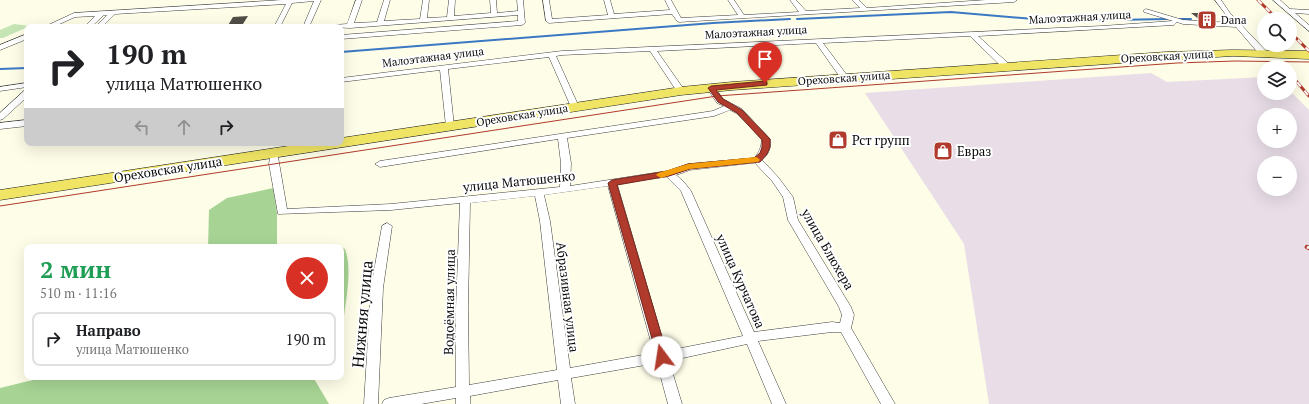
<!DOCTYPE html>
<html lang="ru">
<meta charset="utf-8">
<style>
:root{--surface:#fff;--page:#f6f6f6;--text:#202124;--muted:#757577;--line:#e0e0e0}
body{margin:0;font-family:"PT Serif",serif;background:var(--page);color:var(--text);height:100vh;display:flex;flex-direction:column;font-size:15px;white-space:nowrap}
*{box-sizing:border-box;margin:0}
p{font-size:13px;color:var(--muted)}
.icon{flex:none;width:22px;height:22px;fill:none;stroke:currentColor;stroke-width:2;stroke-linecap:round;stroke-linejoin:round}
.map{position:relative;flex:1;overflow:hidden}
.drawer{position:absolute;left:24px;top:244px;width:320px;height:136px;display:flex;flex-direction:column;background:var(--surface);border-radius:8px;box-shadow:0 4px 16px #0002}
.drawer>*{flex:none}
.banner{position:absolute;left:24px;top:24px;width:320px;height:122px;border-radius:8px;box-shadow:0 4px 16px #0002;background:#fff;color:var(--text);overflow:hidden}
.controls{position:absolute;left:1257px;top:12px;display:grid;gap:8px}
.controls a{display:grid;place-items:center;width:40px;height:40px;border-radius:50%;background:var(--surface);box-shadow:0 4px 16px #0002;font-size:20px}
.pin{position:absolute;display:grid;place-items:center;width:34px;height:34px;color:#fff;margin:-41px -17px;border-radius:50% 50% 50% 0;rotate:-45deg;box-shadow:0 0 4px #0007}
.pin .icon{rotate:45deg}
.me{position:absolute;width:44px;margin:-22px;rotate:346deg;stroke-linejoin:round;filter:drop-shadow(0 0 3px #0008)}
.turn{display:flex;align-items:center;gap:14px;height:84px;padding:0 16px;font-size:18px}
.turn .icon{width:52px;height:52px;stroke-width:2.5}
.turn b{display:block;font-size:28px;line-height:34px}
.lanes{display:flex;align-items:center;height:38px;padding:0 16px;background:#0003;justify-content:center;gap:20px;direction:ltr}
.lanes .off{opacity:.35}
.round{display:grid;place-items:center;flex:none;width:42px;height:42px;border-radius:21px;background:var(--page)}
.head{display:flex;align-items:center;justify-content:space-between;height:68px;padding:0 16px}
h1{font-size:24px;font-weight:800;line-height:30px;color:#1e9e55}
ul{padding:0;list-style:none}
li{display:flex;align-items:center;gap:12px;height:54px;margin:0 8px 6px;padding:0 8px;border:2px solid var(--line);border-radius:8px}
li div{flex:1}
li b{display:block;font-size:15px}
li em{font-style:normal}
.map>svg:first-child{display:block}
.industrial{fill:#e9dee8;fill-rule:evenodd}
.green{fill:#c6e5b5}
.forest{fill:#a7d495}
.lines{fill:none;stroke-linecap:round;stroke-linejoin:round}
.stream{stroke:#3b78c4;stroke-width:2}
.building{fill:#514d47}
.minor-casing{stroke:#3d3d3d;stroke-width:1}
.primary-casing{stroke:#1b1b1b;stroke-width:1}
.minor{fill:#fff;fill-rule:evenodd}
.primary{fill:#f0e465;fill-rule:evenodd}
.tram{stroke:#b03a2c;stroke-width:1}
.rail-far1-casing{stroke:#b03a2c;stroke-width:3}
.rail-casing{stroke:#b03a2c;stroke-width:4.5}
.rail-far1{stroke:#fff;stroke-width:2;stroke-dasharray:5.5;stroke-linecap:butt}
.rail{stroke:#fff;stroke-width:3;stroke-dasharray:9;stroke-linecap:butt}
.route{fill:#b03a2c;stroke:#72261d}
.slow{fill:#f59e0b}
.labels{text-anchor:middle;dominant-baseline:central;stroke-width:4;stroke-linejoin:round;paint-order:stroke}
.far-street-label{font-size:11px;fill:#0a0a0a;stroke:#fff}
.far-poi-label{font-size:11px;fill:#0a0a0a;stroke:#fff;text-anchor:start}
.poi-label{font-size:13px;fill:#0a0a0a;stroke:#fff;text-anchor:start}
.street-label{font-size:13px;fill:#0a0a0a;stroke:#fff}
.near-street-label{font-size:16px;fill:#0a0a0a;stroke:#fff}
</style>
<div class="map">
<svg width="1309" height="404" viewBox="0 0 1309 404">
<rect width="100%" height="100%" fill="#fefde8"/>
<path class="industrial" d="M 1151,73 L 1167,82 L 1264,77 L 1264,93 L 1290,93 L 1290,91 L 1309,110 L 1309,404 L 989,404 L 964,244 L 865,93 ZM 1264,115 L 1290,115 L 1290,141 L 1264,141 ZM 1264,163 L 1290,163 L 1290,189 L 1264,189 Z"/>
<path class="green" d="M 14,24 L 30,26 L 3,38 L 0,38 L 0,30 Z"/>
<g class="forest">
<path d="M 273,188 L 277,213 L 277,247 L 208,247 L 209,210 L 227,198 Z"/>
<path d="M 336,244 L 345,249 C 353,270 345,303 343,325 L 341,326 L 341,247 L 311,247 Z"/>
<path d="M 45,377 L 313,377 L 329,404 L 0,404 L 0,388 Z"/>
</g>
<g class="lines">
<g class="stream">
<path d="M 797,19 L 951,12 L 1058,21 L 1168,19"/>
<path d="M 1180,19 L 1191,19"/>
<path d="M 341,52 L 713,23 L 790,19"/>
<path d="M 0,69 L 27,68"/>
</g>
</g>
<g class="building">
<path d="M 1191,13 L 1204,13 L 1215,20 L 1200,20 Z"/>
<path d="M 248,16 L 241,27 L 227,27 L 233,17 Z"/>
</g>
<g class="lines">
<defs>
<g id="minor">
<path d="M 282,0 L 321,0 L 309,27 L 303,27 L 314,1 L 292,3 L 280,27 L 274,27 L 286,4 L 115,14 L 102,27 L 95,27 L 107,15 L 104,15 L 91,27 L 84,27 L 95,16 L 75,17 L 53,27 L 44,27 L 74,13 Z"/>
<path d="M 356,0 L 362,0 L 354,23 L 377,22 L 384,0 L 390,0 L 384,21 L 420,19 L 423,0 L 429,0 L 427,18 L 447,17 L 449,0 L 455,0 L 454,16 L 491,13 L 490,0 L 496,0 L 497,13 L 518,11 L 517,0 L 523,0 L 525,23 L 522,25 L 341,39 L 341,35 L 518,21 L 518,15 L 350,28 L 330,27 L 333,25 L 347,24 Z"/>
<path d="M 543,0 L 549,0 L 552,19 L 608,15 L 604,0 L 610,0 L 614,14 L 670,10 L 665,0 L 671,0 L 681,18 L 738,15 L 728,0 L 734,0 L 744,15 L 799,12 L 790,0 L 796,0 L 806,11 L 860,8 L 852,0 L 859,0 L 867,8 L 986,0 L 1017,0 L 1014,2 L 679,22 L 677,21 L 672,14 L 549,23 L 546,21 Z"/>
<path d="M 1215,0 L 1221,0 L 1230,13 L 1266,51 L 1266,55 L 1260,55 L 1236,27 L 1183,24 L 1177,22 L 1174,25 L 978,36 L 1009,64 L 1010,66 L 1006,68 L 1003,68 L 970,36 L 823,43 L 849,78 L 845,80 L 842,80 L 816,43 L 657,51 L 685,91 L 681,93 L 678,93 L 650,51 L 562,55 L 556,56 L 579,107 L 578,109 L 575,109 L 571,107 L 549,57 L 448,69 L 454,126 L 450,129 L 446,126 L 440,70 L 341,82 L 341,78 L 562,51 L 1102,26 L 1173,21 L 1144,12 L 1143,11 L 1146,9 L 1183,20 L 1232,23 Z"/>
<path d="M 1273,0 L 1280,0 L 1290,9 L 1309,10 L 1309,14 L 1295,13 L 1309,25 L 1309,31 Z"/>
<path d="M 27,34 L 27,39 L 0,50 L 0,45 Z"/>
<path d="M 27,83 L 27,87 L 0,91 L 0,87 Z"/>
<path d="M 708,86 L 714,86 L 723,99 L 742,109 L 770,139 C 771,148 769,154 762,160 L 778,177 L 793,197 L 798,220 L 851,307 L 854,315 L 851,328 L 895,404 L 881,404 L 841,332 L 832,332 L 758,341 L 786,404 L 772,404 L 747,344 L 669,361 L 682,404 L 668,404 L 657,363 L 571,378 L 575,404 L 561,404 L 558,380 L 470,396 L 470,404 L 456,404 L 456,398 L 421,404 L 382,404 L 384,400 L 389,398 L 456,387 L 456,308 L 460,203 L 391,210 L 278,214 L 269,164 L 271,151 L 277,151 L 287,209 L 391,204 L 560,187 L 561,163 L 558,139 L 380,167 L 375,164 L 380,161 L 713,111 L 724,106 L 717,103 L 707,88 ZM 730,110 L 736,113 L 762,139 C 761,147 760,152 754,158 L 688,164 L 667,171 L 570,186 L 571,163 L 567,138 L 714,116 ZM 755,163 L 772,181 L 783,197 L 788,220 L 839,307 L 842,315 L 840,323 L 832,322 L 754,332 L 691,191 L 684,182 L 676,175 L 690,170 ZM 667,177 L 681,191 L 743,336 L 666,351 L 617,184 ZM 608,186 L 654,353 L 570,368 L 550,221 L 544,195 ZM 535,196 L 540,221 L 557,370 L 469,385 L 468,308 L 470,203 Z"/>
<path d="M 24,91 L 27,91 L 27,97 L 3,119 L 0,120 L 0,113 Z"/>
<path d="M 27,120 L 27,126 L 0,129 L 0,123 Z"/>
<path d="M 387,223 L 392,226 L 383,288 L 378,404 L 364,404 L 371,288 L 382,226 Z"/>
</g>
<path id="primary" d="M 1233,50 L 1309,51 L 1309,59 L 1233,56 L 1166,60 L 732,90 L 681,95 L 0,200 L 0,190 L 308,143 L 341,143 L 341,138 L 681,87 L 732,82 L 1166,52 Z"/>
</defs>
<use href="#minor" class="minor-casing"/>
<use href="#primary" class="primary-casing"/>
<use href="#minor" class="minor"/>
<use href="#primary" class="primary"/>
<path class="tram" d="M 0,206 L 717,96 L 1177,63 L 1235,61 L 1309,62"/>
<defs>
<g id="rail-far1">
<path d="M 1258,0 L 1277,19"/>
<path d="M 1290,32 L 1309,51"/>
<path d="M 1281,64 L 1284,67"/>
<path d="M 1290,74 L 1309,96"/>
</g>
<path id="rail" d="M 1307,247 L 1309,248"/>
</defs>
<use href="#rail-far1" class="rail-far1-casing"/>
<use href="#rail" class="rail-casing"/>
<use href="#rail-far1" class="rail-far1"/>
<use href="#rail" class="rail"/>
</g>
<path class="route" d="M 765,81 L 767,82 L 767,85 L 716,90 L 723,99 L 742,110 L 770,139 L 770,147 L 767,154 L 760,162 L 690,169 L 669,176 L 617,185 L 668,357 L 666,360 L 662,362 L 658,360 L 608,183 L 612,180 L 668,171 L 688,164 L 754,158 L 760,153 L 762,147 L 762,140 L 737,113 L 718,102 L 708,88 L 711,86 Z"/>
<path class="slow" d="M 756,157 L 758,158 L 760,160 L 758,162 L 689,169 L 661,178 L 656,175 L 658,173 L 688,164 Z"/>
<defs>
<symbol id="building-square" viewBox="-11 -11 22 22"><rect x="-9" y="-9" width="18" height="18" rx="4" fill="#b03a2c" stroke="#fff"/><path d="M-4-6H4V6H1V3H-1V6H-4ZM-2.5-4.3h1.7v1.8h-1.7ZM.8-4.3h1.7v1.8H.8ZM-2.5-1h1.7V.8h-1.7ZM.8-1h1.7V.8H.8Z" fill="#fff"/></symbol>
<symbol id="shop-square" viewBox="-11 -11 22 22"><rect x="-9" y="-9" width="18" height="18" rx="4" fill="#b03a2c" stroke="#fff"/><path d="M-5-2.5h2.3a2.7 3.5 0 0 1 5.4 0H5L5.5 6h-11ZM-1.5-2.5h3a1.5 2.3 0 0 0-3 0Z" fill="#fff"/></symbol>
</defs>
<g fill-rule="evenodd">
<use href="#building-square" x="1196" y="9" width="22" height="22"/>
<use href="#shop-square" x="827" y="129" width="22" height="22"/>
<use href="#shop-square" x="932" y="140" width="22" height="22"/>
</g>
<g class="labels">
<g class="far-street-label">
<text transform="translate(1080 17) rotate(-3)">Малоэтажная улица</text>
<text transform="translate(756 32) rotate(-3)">Малоэтажная улица</text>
<text transform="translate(1167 56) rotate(-3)">Ореховская улица</text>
<text transform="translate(433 57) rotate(-7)">Малоэтажная улица</text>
<text transform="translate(844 78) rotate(-4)">Ореховская улица</text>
<text transform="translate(522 115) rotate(-9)">Ореховская улица</text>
</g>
<g class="far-poi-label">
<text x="1221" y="20">Dana</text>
</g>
<g class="poi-label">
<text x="852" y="140">Рст групп</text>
<text x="957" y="151">Евраз</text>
</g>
<g class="street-label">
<text transform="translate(168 169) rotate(-9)">Ореховская улица</text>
<text transform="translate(519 181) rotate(-6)">улица Матюшенко</text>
<text transform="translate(828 249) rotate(60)">улица Блюхера</text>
<text transform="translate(741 281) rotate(66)">улица Курчатова</text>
<text transform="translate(568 297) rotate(83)">Абразивная улица</text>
<text transform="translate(449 302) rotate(-89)">Водоёмная улица</text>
</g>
<g class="near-street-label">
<text transform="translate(362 314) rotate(-85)">Нижняя улица</text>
</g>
</g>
</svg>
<div class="controls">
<a><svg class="icon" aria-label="search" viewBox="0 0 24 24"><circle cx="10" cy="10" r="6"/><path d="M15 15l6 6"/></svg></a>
<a><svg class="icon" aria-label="layers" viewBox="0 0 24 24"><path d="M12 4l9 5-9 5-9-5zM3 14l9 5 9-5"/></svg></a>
<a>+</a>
<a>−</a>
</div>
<div class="pin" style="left:765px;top:83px;background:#d93025"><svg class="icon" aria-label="arrive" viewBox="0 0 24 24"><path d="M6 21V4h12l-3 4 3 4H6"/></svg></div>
<svg class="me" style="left:662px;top:357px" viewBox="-20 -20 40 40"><circle r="19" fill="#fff"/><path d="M0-13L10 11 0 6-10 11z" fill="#b03a2c"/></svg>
<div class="banner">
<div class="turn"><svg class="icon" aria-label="right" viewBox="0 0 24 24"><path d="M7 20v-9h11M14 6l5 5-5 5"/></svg><div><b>190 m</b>улица Матюшенко</div></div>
<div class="lanes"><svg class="icon off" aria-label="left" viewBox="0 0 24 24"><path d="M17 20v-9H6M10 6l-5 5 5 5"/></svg><svg class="icon off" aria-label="ahead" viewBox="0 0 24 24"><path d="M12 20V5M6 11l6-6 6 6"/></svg><svg class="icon" aria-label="right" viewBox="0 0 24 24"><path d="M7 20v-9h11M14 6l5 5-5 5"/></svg></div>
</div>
<section class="drawer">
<div class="head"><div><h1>2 мин</h1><p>510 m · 11:16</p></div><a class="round" style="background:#d93025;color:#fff"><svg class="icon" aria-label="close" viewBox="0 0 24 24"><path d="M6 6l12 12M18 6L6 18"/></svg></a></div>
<ul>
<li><svg class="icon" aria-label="right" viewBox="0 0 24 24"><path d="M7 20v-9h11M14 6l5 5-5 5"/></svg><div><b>Направо</b><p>улица Матюшенко</p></div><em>190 m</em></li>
</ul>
</section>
</div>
